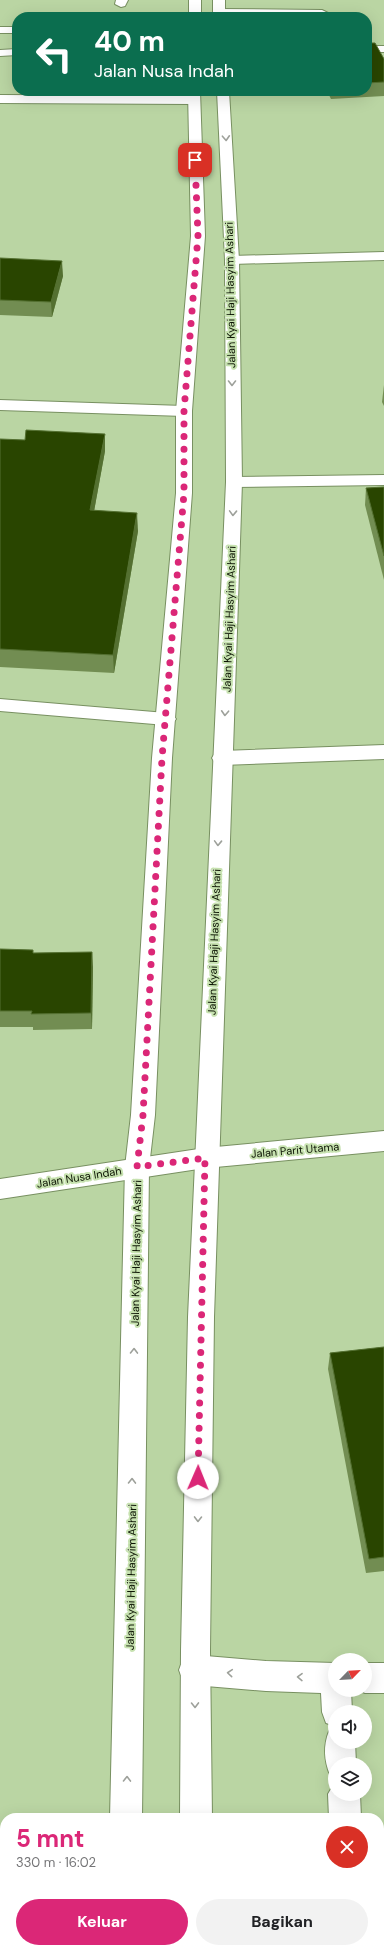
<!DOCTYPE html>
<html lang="id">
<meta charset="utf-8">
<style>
:root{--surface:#fff;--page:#f2f2f2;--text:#202124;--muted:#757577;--accent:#db2777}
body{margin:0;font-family:"DM Sans",sans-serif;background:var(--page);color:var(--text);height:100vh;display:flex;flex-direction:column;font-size:15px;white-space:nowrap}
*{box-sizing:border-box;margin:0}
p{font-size:13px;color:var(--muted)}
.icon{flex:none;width:22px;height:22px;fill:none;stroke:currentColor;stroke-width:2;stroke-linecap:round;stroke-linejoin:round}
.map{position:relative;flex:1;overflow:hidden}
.details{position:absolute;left:0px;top:1813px;width:384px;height:140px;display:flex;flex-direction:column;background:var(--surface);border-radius:16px 16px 0 0;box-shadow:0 4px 16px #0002}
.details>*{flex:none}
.banner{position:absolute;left:12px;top:12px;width:360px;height:84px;border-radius:16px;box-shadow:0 4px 16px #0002;background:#0b6e4f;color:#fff;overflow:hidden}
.needle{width:26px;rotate:65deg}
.fabs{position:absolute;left:328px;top:1653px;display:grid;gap:8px}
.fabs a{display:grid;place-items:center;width:44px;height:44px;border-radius:50%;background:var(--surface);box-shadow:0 4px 16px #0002;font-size:20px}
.pin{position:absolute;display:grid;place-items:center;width:34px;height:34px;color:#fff;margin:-17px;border-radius:8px;box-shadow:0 2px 6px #0006}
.me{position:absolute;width:44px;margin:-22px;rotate:1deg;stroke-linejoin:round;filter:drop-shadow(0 0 3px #0008)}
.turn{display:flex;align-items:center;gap:14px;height:84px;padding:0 16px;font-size:18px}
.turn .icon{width:52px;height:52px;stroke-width:2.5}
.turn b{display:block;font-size:28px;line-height:34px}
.round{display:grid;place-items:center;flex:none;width:42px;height:42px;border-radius:21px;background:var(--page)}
.summary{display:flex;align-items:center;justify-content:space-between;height:68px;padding:0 16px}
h1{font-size:24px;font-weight:700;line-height:30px;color:var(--accent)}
.action{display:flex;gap:8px;margin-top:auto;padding:8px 16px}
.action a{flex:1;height:46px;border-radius:24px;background:var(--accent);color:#fff;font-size:16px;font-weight:700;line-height:46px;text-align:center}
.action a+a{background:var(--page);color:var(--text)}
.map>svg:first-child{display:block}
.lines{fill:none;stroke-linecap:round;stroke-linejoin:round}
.minor-casing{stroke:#789061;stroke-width:2}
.major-casing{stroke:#789061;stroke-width:2}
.minor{fill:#fff;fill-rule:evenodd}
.major{fill:#fff;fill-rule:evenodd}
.wall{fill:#728d52}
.shaded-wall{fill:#547031}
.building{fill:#294500;stroke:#547031}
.oneway{stroke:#9ea19b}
.route{stroke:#db2777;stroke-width:7;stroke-dasharray:0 12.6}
.labels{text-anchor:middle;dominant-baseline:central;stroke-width:4;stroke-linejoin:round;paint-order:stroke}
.street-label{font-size:11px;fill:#0d1504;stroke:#c7e2b0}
</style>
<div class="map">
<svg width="384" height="1953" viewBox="0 0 384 1953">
<rect width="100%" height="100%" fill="#bad5a3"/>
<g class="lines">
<defs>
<g id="minor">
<path d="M 116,0 L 128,0 L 125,6 L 121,7 L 115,4 Z"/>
<path d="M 219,9 L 322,10 L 328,13 L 322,16 L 215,14 L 213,12 L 215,10 Z"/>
<rect x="0" y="27" width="17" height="6"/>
<rect x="367" y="46" width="17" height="6"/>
<path d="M 17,49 L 17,55 L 0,56 L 0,50 Z"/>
<path d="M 0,95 L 193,96 L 199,100 L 193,104 L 0,103 Z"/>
<path d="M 384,252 L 384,260 L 232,264 L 227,263 L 225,260 L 227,257 L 232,256 Z"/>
<path d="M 0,400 L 184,406 L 190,408 L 192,411 L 190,414 L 184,416 L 0,410 Z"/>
<path d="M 384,475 L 384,485 L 234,487 L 228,485 L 226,482 L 228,479 L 234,477 Z"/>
<path d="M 0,699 L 166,713 L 173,715 L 176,719 L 173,723 L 166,725 L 0,711 Z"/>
<path d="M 384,745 L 384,759 L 222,765 L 215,763 L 212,758 L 215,753 L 222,751 Z"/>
<path d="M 384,1131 L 384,1151 L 205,1168 L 0,1199 L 0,1179 L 205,1148 Z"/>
<path d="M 194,1655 L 266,1661 L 335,1663 L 335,1690 L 351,1690 L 352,1712 L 335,1712 L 335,1726 L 326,1723 L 322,1712 L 321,1693 L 266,1691 L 194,1685 L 183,1681 L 179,1670 L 183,1659 Z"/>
<path d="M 365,1663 L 384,1663 L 384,1693 L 365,1693 L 358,1690 L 365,1690 Z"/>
<path d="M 335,1729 L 335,1742 L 355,1742 L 356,1764 L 335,1764 L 335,1777 L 330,1775 C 324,1760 323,1746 329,1731 Z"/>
<path d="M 335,1782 L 335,1794 L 360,1794 L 361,1818 L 329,1818 L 328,1794 Z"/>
<path d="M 339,1948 L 371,1948 L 372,1953 L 340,1953 Z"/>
</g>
<g id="major">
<rect x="189" y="0" width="12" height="17"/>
<rect x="213" y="0" width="12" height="17"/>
<path d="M 188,91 L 200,91 L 205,236 L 192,411 L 192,493 L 172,758 L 155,1115 L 149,1167 L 142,1818 L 110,1818 L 125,1167 L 131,1115 L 152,758 L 176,493 L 176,411 L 191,236 Z"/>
<path d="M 217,91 L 229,91 L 239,260 L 242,482 L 214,1317 L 210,1651 L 212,1818 L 180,1818 L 181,1651 L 188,1317 L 226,482 L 225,260 Z"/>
<path d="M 108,1948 L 140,1948 L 139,1953 L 107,1953 Z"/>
<rect x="182" y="1948" width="32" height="5"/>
</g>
</defs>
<use href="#minor" class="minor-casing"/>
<use href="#major" class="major-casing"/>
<use href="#minor" class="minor"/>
<use href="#major" class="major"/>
</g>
<g class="wall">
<path d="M 367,43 L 384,59 L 384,96 L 331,99 L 327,91 L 367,91 Z"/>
<path d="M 0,258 L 63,276 L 52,317 L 0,315 Z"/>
<path d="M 384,385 L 384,406 L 382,402 Z"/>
<path d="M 0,439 L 105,451 L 94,511 L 138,531 L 114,673 L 0,667 Z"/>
<path d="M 384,487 L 384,580 L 365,505 L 366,488 Z"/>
<path d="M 0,949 L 34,953 L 93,967 L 92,1029 L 33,1030 L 33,1027 L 0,1027 Z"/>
<path d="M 384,1347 L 384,1571 L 366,1573 L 328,1369 L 330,1353 Z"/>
</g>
<g class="shaded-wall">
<path d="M 62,261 L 63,276 L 52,317 L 51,302 Z"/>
<path d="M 105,434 L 105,451 L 91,528 L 90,510 Z"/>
<path d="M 137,513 L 138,531 L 114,673 L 113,655 Z"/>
<path d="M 92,952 L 93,967 L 92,1029 L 91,1013 Z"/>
</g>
<g class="building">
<path d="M 367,43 L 375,43 L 384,59 L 384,82 L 367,83 Z"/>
<path d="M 0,258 L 62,261 L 51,302 L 0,300 Z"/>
<path d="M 26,430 L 105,434 L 90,510 L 137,513 L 113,655 L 0,649 L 0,439 L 25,440 Z"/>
<path d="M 384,487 L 384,556 L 366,488 Z"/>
<path d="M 0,949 L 33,950 L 33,953 L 92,952 L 91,1013 L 31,1014 L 32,1011 L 0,1011 Z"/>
<path d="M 384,1347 L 384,1557 L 369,1559 L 330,1353 Z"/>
</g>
<defs><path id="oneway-chevron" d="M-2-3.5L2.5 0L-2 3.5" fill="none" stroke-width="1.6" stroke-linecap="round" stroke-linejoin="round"/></defs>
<g class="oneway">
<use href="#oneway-chevron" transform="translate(226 138) rotate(87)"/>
<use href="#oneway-chevron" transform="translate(232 383) rotate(90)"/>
<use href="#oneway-chevron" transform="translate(233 513) rotate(92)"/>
<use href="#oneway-chevron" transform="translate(225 713) rotate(93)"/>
<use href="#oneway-chevron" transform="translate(218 843) rotate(92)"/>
<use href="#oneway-chevron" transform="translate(134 1351) rotate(-89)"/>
<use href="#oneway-chevron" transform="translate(132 1481) rotate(-89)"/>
<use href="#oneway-chevron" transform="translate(198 1519) rotate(91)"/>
<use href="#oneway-chevron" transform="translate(230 1673) rotate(-175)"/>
<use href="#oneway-chevron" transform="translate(300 1677) rotate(-179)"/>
<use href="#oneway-chevron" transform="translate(195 1705) rotate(89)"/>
<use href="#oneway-chevron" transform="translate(127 1779) rotate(-89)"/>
</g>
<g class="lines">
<path class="route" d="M 195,160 L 198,236 L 184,411 L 184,493 L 162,758 L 143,1115 L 137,1167 L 205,1158 L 198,1478"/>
</g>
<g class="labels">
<g class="street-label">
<text transform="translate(230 295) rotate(-91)">Jalan Kyai Haji Hasyim Ashari</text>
<text transform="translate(229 619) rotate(-88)">Jalan Kyai Haji Hasyim Ashari</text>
<text transform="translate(214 942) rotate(-88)">Jalan Kyai Haji Hasyim Ashari</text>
<text transform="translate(295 1150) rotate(-5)">Jalan Parit Utama</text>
<text transform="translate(79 1177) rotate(-9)">Jalan Nusa Indah</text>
<text transform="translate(136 1253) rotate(-89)">Jalan Kyai Haji Hasyim Ashari</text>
<text transform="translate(131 1577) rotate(-89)">Jalan Kyai Haji Hasyim Ashari</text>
</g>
</g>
</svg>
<div class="fabs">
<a><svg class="needle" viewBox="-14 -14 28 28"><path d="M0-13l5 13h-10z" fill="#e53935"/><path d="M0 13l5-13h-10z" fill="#757577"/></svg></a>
<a><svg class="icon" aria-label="sound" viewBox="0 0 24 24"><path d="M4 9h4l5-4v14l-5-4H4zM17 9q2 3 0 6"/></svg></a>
<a><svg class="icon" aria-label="layers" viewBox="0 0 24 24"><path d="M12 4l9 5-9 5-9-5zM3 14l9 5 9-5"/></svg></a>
</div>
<div class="pin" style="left:195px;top:160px;background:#d93025"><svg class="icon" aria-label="arrive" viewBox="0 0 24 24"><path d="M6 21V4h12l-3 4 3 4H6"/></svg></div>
<svg class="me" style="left:198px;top:1478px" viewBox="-20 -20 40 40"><circle r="19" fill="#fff"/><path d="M0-13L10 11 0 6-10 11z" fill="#db2777"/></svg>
<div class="banner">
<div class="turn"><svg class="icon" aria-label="left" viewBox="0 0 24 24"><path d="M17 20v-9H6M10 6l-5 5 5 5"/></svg><div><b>40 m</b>Jalan Nusa Indah</div></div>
</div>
<section class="details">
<div class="summary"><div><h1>5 mnt</h1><p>330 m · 16:02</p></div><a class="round" style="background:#d93025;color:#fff"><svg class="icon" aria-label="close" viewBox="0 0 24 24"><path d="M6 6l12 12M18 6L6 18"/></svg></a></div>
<div class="action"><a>Keluar</a><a>Bagikan</a></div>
</section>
</div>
